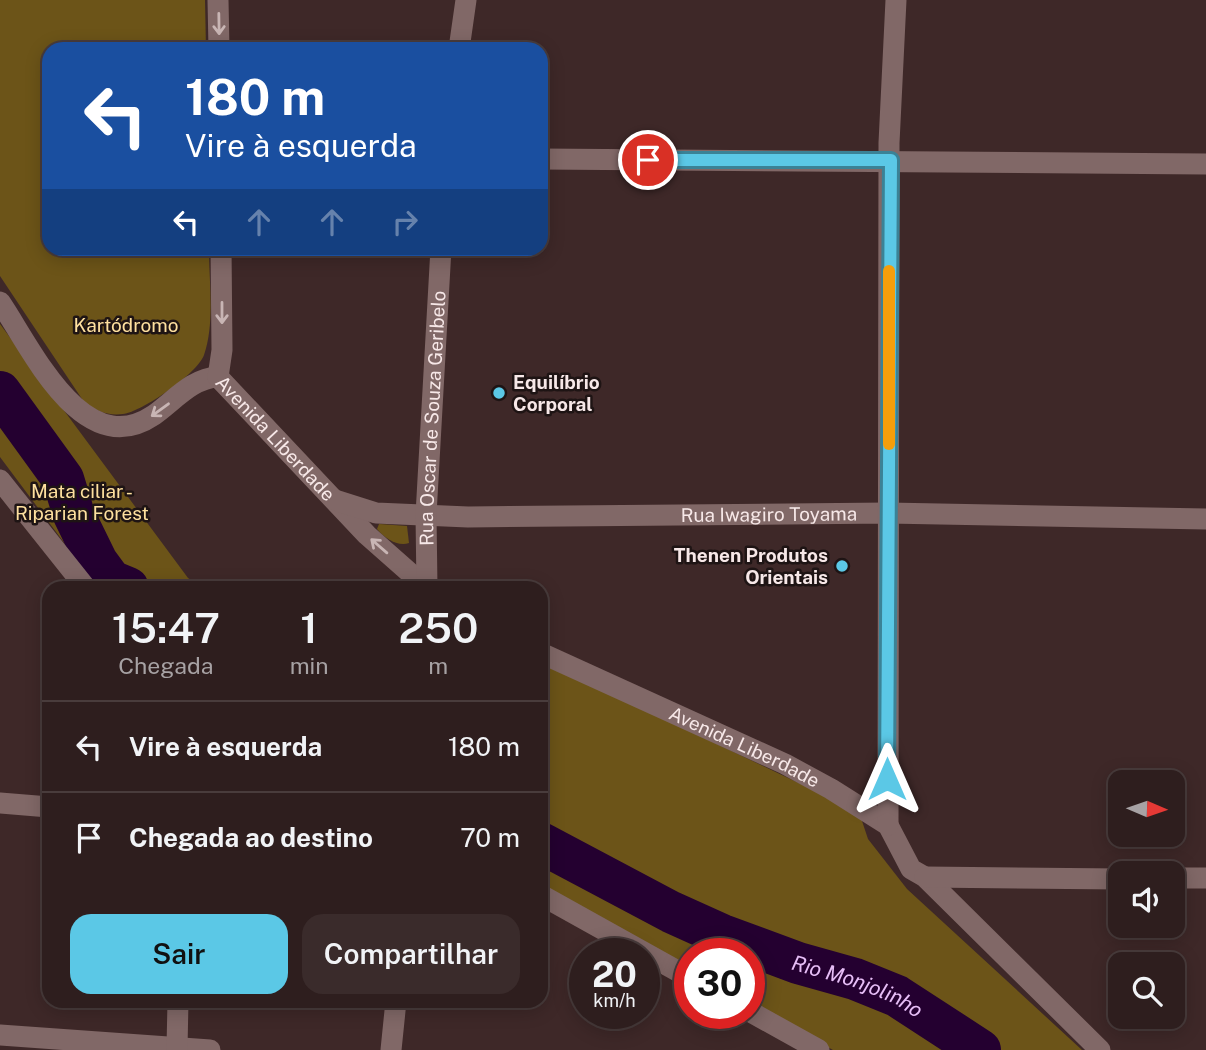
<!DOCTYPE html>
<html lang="pt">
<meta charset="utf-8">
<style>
:root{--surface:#2e1e1e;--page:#3a2b2b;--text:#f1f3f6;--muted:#a7a2a4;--line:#493c3c;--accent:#5bc8e6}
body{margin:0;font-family:"Public Sans",sans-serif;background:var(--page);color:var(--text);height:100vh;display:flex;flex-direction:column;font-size:26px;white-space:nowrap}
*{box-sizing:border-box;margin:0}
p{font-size:23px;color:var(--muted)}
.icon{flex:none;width:38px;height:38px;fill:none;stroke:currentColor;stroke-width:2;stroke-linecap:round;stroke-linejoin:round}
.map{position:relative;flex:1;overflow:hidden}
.side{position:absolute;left:42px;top:581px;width:506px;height:427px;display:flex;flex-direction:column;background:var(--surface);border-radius:21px;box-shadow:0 4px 18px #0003,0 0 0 2px var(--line)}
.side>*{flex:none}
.top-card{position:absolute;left:42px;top:42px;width:506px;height:214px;border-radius:21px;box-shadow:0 4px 18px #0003,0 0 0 2px var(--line);background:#1a4fa0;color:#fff;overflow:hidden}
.needle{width:46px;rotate:92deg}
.tools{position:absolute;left:1108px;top:770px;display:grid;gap:14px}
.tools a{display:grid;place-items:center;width:77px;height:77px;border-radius:14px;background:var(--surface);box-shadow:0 4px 18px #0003,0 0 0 2px var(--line);font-size:35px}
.speed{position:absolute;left:569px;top:938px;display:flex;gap:14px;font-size:35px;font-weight:700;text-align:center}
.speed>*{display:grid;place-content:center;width:91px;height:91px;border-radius:50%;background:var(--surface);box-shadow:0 4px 18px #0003,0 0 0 2px var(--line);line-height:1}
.speed small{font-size:18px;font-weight:400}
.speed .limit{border:10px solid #d22;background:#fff;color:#111}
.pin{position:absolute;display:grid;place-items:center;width:60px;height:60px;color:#fff;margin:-30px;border:4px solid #fff;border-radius:50%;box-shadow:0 2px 7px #0007}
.me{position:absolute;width:77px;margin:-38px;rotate:0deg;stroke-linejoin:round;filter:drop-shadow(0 0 5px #0008)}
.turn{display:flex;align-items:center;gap:24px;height:147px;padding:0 28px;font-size:32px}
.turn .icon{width:91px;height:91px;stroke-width:2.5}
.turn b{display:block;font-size:49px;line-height:60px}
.lanes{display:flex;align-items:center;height:66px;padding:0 28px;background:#0003;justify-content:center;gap:35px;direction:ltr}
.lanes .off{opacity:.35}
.eta{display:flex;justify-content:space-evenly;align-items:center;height:119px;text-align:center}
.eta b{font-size:42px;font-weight:600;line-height:49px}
.primary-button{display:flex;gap:14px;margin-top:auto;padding:14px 28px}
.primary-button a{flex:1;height:80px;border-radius:21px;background:var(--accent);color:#111;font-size:28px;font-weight:600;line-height:80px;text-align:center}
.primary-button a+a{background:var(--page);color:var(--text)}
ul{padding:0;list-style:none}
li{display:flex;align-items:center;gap:21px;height:91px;padding:0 28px;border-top:2px solid var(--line)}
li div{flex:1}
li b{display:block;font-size:26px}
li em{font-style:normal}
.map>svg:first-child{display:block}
.green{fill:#6c5418}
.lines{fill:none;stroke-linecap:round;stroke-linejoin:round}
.river{stroke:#240030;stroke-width:42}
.minor{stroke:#816867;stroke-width:21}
.oneway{stroke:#c8b5b4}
.route-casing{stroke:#3b8296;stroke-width:18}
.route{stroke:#5bc8e6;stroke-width:12}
.slow{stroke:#f59e0b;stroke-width:12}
.poi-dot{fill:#5bc8e6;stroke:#1e1414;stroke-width:2.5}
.labels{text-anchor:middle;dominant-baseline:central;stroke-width:5;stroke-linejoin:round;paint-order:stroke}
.park-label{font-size:19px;fill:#fee09f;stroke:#1e1414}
.poi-label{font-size:19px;font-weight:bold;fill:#f7e8e8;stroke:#1e1414;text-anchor:start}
.street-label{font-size:19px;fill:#f7e8e8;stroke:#1e1414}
.water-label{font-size:21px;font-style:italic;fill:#e6bdf6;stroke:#1e1414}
</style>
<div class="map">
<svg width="1206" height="1050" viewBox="0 0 1206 1050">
<rect width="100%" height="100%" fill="#3e2828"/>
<g class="green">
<path d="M 0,0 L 205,0 L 206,49 L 49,49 L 49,248 L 209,249 C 209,283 215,323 204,355 C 198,373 142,412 123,414 C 108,416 95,411 84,402 L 0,276 Z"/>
<path d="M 0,324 L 188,578 L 203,588 L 98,588 L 0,457 Z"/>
<path d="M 379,524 L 407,526 L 409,543 C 398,547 384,538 377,529 Z"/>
<path d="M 541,660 L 853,809 L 860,815 L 868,839 L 907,889 L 1082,1050 L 833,1050 L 749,1003 L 749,954 L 690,954 L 689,970 L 541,886 Z"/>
</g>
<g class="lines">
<g class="river">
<path d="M 0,392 L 63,479 L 74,515 L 97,562 L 111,581 L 128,588"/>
<path id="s1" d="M 541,843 L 671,912 L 722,935 L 798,963 L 855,979 L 897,996 L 980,1050"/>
</g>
<g class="minor">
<path d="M 218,0 L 219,49"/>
<path d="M 459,49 L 466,0"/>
<path d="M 541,159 L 1206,164"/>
<path d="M 0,302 C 32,349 83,463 154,415 C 174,401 192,378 218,377"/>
<path id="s2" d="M 218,377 L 367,535 L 427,588"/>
<path d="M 218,377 L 222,350 L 221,248"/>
<path d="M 0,480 L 86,588"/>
<path id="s3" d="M 335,500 L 376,513 L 468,517 L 888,513 L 1206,519"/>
<path id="s4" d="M 427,588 L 426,515 L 441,248"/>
<path id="s5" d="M 541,653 L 785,764 L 831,789 L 888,825 L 911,869 L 925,877 L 1100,1050"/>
<path d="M 0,803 L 49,807"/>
<path d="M 888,825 L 889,143 L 896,0"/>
<path d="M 925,877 L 1120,879"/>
<path d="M 1172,878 L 1206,878"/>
<path d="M 541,895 L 690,978"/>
<path d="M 749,1011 L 819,1050"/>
<path d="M 0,1035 L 210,1050"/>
<path d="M 177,1048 L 178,1001"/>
<path d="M 391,1050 L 396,1001"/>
</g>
</g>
<defs><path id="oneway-shaft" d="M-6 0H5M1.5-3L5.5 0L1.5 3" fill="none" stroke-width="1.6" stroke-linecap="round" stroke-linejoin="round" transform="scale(1.75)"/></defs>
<g class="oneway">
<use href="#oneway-shaft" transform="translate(219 24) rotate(89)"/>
<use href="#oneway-shaft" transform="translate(222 313) rotate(90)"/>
<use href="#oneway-shaft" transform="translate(160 410) rotate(144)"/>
<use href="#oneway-shaft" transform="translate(379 546) rotate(-139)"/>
</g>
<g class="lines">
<defs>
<path id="route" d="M 648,160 L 891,160 L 887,779"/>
</defs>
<use href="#route" class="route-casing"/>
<use href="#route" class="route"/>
<path class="slow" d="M 889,444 L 889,271"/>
</g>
<g class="poi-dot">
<circle cx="499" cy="393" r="7"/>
<circle cx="842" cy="566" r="7"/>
</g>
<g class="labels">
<g class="park-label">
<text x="126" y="325">Kartódromo</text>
<text x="82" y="491">Mata ciliar -<tspan x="82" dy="22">Riparian Forest</tspan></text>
</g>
<g class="poi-label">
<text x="513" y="382">Equilíbrio<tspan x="513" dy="22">Corporal</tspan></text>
<text x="828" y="555" text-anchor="end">Thenen Produtos<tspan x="828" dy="22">Orientais</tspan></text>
</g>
<g class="street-label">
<text stroke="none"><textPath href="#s4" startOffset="170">Rua Oscar de Souza Geribelo</textPath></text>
<text stroke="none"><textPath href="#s2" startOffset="84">Avenida Liberdade</textPath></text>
<text stroke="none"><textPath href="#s3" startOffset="436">Rua Iwagiro Toyama</textPath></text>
<text stroke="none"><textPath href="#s5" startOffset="224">Avenida Liberdade</textPath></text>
</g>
<g class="water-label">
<text stroke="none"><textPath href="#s1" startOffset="348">Rio Monjolinho</textPath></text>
</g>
</g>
</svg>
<div class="tools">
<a><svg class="needle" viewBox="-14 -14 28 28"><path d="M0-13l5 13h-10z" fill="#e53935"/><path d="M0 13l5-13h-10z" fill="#a7a2a4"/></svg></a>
<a><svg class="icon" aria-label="sound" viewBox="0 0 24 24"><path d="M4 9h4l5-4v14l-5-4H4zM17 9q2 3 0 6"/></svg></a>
<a><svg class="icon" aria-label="search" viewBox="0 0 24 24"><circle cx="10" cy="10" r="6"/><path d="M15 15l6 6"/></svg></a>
</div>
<div class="speed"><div>20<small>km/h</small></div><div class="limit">30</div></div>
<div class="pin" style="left:648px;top:160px;background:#d93025"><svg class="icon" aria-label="arrive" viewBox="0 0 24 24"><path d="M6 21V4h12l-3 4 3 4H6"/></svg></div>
<svg class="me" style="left:887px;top:779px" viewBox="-20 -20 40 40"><path d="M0-17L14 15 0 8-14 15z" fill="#5bc8e6" stroke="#fff" stroke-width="4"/></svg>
<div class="top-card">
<div class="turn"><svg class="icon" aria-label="left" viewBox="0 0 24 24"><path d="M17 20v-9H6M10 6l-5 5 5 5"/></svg><div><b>180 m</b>Vire à esquerda</div></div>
<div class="lanes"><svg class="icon" aria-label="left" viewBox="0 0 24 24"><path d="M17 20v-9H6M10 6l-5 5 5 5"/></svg><svg class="icon off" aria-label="ahead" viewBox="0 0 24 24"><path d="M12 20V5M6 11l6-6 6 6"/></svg><svg class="icon off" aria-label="ahead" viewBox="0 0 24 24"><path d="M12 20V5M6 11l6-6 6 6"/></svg><svg class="icon off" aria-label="right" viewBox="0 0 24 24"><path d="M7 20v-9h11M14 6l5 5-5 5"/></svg></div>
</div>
<section class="side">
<div class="eta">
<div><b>15:47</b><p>Chegada</p></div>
<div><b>1</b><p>min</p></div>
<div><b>250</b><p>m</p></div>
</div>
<ul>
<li><svg class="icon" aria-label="left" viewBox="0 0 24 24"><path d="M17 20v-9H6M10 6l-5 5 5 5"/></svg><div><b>Vire à esquerda</b></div><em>180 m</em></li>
<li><svg class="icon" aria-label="arrive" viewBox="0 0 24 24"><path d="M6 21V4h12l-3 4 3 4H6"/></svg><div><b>Chegada ao destino</b></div><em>70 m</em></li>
</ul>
<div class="primary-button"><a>Sair</a><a>Compartilhar</a></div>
</section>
</div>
